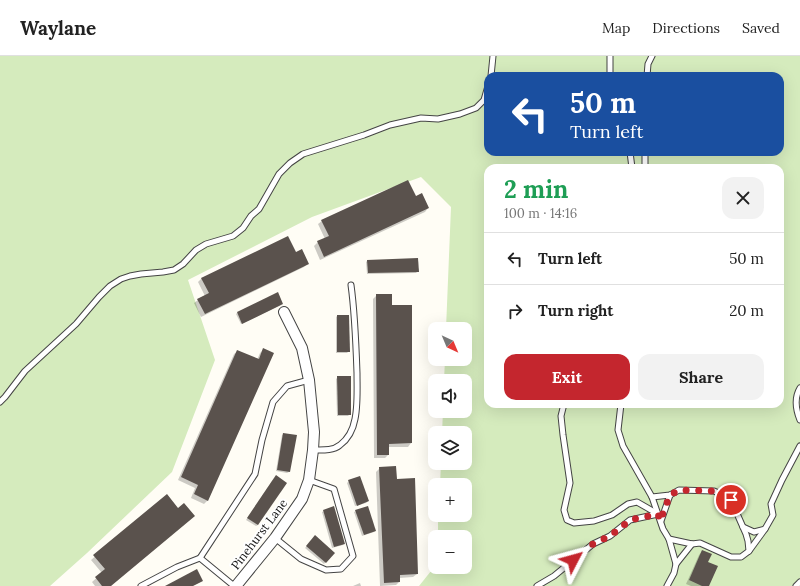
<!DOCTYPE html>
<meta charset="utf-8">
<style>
:root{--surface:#fff;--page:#f2f2f2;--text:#222;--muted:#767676;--line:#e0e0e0;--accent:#c4262e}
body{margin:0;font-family:Lora,serif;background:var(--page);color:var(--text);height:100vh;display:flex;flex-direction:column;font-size:15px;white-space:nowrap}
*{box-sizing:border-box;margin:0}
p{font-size:13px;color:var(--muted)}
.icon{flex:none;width:22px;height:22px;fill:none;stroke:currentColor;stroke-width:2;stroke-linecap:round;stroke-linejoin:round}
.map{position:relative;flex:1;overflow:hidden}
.details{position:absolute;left:484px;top:108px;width:300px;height:244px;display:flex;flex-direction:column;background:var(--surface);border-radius:12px;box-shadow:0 4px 16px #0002}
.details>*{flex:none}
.guide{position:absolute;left:484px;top:16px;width:300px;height:84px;border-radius:12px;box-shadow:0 4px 16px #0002;background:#1a4fa0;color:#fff;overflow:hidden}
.needle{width:26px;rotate:136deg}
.tools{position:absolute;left:428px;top:266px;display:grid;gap:8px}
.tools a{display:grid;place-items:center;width:44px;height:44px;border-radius:8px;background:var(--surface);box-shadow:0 4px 16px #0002;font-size:20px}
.pin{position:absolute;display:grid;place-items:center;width:34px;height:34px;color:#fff;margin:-17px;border:2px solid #fff;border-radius:50%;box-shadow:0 1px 4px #0007}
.me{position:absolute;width:44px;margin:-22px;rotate:51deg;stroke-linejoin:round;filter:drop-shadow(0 0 3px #0008)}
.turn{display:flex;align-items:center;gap:14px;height:84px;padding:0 20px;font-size:18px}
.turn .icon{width:52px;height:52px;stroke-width:2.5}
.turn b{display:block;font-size:28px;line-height:34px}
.round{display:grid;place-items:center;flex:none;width:42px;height:42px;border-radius:12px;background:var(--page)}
.summary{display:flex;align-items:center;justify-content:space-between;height:68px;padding:0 20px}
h1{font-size:24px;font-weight:700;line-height:30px;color:#1e9e55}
.button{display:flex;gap:8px;margin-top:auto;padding:8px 20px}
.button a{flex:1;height:46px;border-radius:12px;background:var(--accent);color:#fff;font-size:16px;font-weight:700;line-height:46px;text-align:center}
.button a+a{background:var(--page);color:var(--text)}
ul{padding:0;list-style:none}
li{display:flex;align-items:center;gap:12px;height:52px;padding:0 20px;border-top:1px solid var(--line)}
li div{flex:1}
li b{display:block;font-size:15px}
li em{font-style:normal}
header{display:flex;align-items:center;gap:24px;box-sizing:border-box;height:56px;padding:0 20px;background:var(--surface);border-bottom:1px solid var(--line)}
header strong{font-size:19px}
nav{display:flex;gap:22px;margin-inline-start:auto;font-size:14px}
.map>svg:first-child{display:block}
.green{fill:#d5ebbd;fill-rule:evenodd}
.shadow{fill:#0003}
.building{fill:#5a524d}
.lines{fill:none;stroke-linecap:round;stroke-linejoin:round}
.service-casing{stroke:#444;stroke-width:7}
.minor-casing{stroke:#444;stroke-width:12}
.service{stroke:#fff;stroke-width:5}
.minor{stroke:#fff;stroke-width:10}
.route{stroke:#c4262e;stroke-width:7;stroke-dasharray:0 12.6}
.labels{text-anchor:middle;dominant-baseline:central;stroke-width:4;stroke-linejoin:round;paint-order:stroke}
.street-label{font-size:12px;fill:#111;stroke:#fff}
</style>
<header>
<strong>Waylane</strong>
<nav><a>Map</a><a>Directions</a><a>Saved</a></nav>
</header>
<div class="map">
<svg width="800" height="530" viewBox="0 0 800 530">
<rect width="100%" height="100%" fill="#fffdf5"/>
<path class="green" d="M 0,0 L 800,0 L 800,530 L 419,530 L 435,510 L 435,511 L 465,511 L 465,481 L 438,481 L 438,459 L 465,459 L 465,429 L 440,429 L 441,407 L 465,407 L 465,377 L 442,377 L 443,355 L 465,355 L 465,325 L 444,325 L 445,303 L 465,303 L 465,273 L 446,273 L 451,151 L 421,121 L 312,161 L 188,224 L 215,304 L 172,416 L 87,497 L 50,530 L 0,530 ZM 488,20 L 780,20 L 780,96 L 488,96 ZM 488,112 L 780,112 L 780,348 L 488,348 Z"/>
<g class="shadow">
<path d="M 416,141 L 428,152 L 425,156 L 320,204 L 314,190 L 318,186 L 325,183 L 318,168 L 322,165 Z"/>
<path d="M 295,197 L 308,207 L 304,211 L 201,261 L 194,247 L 198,244 L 205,240 L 198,226 L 202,222 Z"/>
<path d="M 368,204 L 418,215 L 416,217 L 367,218 L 366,206 Z"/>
<path d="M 377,239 L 391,250 L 411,387 L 408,391 L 388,391 L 388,399 L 385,402 L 374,402 L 373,243 Z"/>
<path d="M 281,249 L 241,268 L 236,258 L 237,257 Z"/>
<path d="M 337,260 L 349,295 L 347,297 L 336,297 L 336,261 Z"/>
<path d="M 263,294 L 208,444 L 204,448 L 191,442 L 195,432 L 178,424 L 234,298 L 238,295 L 257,304 L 260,297 Z"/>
<path d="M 338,321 L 350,358 L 348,360 L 337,360 L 336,323 Z"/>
<path d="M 284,378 L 295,380 L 289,416 L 287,417 L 276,415 L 282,379 Z"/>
<path d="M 380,412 L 396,424 L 417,518 L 413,521 L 399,522 L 399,526 L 396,529 L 380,530 L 376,416 Z"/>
<path d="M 274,422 L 258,469 L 256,470 L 246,464 Z"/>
<path d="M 349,425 L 368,445 L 366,447 L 355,450 L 347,427 Z"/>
<path d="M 167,439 L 110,530 L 95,530 L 92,526 L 102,517 L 91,504 Z"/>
<path d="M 324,455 L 344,487 L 343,489 L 332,492 L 322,456 Z"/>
<path d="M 356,455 L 375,475 L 374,476 L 362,480 L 354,456 Z"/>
<path d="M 315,481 L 333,497 L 324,508 L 305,492 Z"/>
<path d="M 702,495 L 708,530 L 691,530 L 686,528 L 699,499 Z"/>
<path d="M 360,527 L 361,530 L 353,530 Z"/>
</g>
<g class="building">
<path d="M 408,124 L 416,140 L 422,137 L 429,152 L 324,201 L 317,185 L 329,180 L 321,164 Z"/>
<path d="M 288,180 L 296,196 L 302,193 L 309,208 L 205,258 L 197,243 L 209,237 L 201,222 Z"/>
<path d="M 418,202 L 419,216 L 368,217 L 367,204 Z"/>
<path d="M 278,236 L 283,248 L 242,268 L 237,256 Z"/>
<path d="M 376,238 L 392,238 L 392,249 L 412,249 L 412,387 L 389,388 L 389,399 L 377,399 Z"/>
<path d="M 337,259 L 349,259 L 350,296 L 337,296 Z"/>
<path d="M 263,292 L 274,297 L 208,445 L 194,438 L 198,429 L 181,421 L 237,294 L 259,303 Z"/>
<path d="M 337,320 L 351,320 L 351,359 L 338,359 Z"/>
<path d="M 283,377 L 297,379 L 290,416 L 277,414 Z"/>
<path d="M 396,410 L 397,423 L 415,422 L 418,518 L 400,519 L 400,526 L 384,527 L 379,411 Z"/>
<path d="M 276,419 L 287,427 L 258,469 L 247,462 Z"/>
<path d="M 360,420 L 369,445 L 357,450 L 348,424 Z"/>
<path d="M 167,438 L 178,452 L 184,447 L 195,460 L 111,530 L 102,530 L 95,521 L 105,513 L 93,499 Z"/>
<path d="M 334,450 L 345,488 L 334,491 L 323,454 Z"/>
<path d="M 368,450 L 376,475 L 364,479 L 355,454 Z"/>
<path d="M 315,479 L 335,497 L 326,507 L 306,490 Z"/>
<path d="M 702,494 L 712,498 L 708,506 L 718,510 L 709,530 L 702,530 L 689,524 Z"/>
<path d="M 197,513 L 203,525 L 193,530 L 165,530 Z"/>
</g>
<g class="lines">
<defs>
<g id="service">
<path d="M 610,0 L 610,20"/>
<path d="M 491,20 L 493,0"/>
<path d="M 647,20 L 648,8 L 652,0"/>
<path d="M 630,96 L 632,112"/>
<path d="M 645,96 L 645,112"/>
<path d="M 800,332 C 794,342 796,354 800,364"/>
<path d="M 0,346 L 5,341 L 25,315 L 76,268 L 99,241 L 110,230 L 121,223 L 130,220 L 141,218 L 163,216 L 174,214 L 183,208 L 196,194 L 206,188 L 233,180 L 243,172 L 251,160 L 259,153 L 279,118 L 290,107 L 303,98 L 364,79 L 390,69 L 421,62 L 438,63 L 460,58 L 476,52 L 484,44 L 488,30"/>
<path d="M 564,348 L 561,360 L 563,379 L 570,427 L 564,454 L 567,464 L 574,467 L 594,465 L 612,459 L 628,448 L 637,446 L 658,458"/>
<path d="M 621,348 L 618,374 L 623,390 L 652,441 L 663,473 L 669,483 L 676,508 L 674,517 L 667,530"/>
<path d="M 313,394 C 322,394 333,395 340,389 C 348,383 353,374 355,363 C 358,349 357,332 357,317 C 356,288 355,258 351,229"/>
<path d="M 652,441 L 670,439 L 679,434 L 714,435 L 725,440 L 731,444 L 746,478 L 748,485 L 749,495 L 741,501 L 731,501 L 700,487 L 692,488 L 669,483"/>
<path d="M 661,465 L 670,439"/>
<path d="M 743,471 L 754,476 L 765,473 L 773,459 L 771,448 L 782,424 L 800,390"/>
<path d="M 275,482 L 301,503 L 326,514 L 341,513 L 353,500 L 334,433 L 309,424"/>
<path d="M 749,495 L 765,473"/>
<path d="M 200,502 L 234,530"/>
<path d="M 676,508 L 692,488"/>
<path d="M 141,530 L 177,511 L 200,502 L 255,418 L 262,384 L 273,346 L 287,330 L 309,324"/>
<path d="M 537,530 L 554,520 L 593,488 L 610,480 L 630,464 L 658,458"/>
<path d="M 796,530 L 800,526"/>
</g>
<path id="minor" d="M 236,530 L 275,482 L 302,443 L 309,424 L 313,394 L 314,376 L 309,324 L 302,292 L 284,256"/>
</defs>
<use href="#service" class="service-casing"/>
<use href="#minor" class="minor-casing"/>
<use href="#service" class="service"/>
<use href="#minor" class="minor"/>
</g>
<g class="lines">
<path class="route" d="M 573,504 L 593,488 L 610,480 L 630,464 L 658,458 L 660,465 L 670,439 L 679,434 L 714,435 L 725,440 L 731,444"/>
</g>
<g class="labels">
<g class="street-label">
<text transform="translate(259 478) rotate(-53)">Pinehurst Lane</text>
</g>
</g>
</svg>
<div class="tools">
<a><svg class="needle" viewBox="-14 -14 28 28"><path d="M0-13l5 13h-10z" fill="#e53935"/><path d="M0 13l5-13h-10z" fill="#767676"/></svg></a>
<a><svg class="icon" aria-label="sound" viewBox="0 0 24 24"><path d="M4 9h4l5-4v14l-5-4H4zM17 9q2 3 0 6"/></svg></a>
<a><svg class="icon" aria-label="layers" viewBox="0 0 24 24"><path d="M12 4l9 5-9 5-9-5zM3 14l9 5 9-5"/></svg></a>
<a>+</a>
<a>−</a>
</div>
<div class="pin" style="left:731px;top:444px;background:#d93025"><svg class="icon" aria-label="arrive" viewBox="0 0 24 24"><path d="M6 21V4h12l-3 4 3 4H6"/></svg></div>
<svg class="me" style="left:573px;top:504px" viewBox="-20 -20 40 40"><path d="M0-17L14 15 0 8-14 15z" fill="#c4262e" stroke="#fff" stroke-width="4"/></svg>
<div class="guide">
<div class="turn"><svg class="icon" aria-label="left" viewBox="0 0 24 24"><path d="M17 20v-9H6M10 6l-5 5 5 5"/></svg><div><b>50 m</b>Turn left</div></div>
</div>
<section class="details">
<div class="summary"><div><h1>2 min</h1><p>100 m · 14:16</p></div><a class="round"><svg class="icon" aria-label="close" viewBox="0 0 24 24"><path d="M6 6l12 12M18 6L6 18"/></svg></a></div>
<ul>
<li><svg class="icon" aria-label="left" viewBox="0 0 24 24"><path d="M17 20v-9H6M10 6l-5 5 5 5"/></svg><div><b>Turn left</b></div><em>50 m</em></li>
<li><svg class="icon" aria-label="right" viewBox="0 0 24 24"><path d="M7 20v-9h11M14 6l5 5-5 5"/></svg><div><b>Turn right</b></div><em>20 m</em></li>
</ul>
<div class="button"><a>Exit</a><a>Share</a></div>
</section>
</div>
